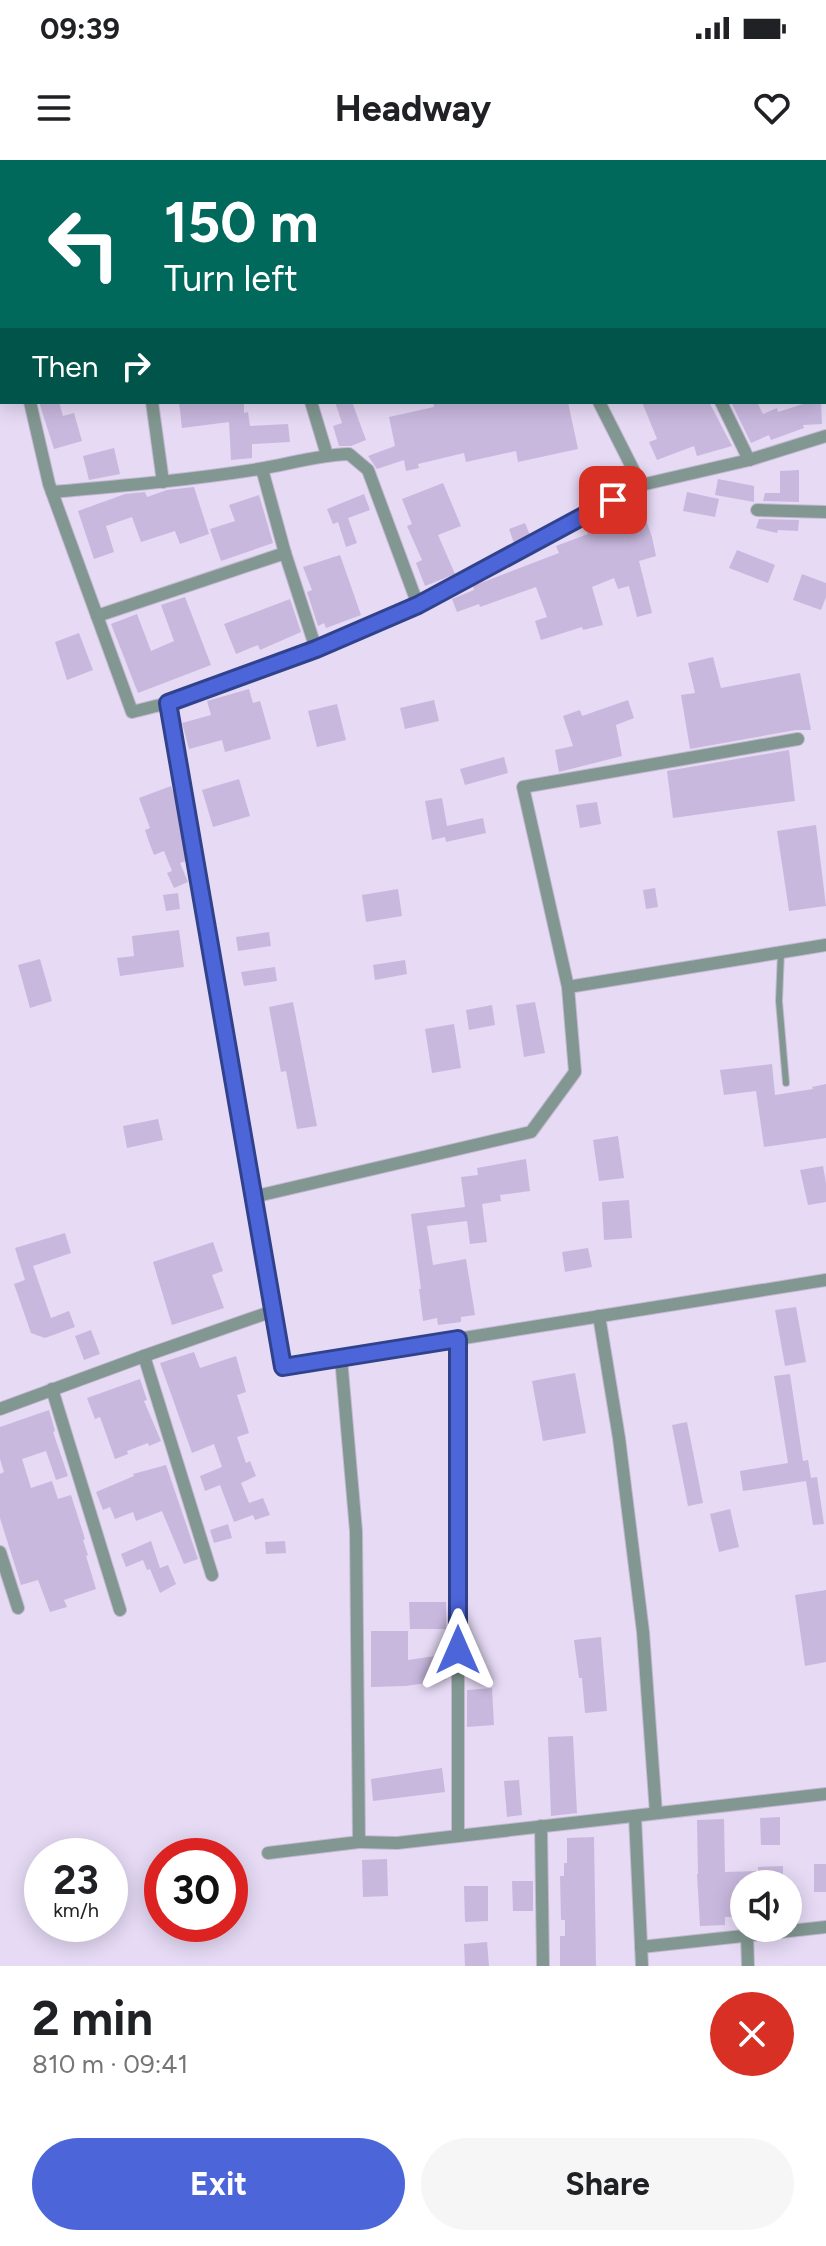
<!DOCTYPE html>
<meta charset="utf-8">
<style>
:root{--surface:#fff;--page:#f6f6f6;--text:#202124;--muted:#757577;--accent:#4c65d9}
body{margin:0;font-family:Figtree,sans-serif;background:var(--page);color:var(--text);height:100vh;display:flex;flex-direction:column;font-size:30px;white-space:nowrap}
*{box-sizing:border-box;margin:0}
p{font-size:26px;color:var(--muted)}
.icon{flex:none;width:44px;height:44px;fill:none;stroke:currentColor;stroke-width:2;stroke-linecap:round;stroke-linejoin:round}
.map{position:relative;height:1806px;overflow:hidden}
.side{display:flex;flex-direction:column;background:var(--surface);flex:1}
.side>*{flex:none}
.top-card{position:absolute;left:0px;top:0px;width:826px;height:244px;box-shadow:0 4px 20px #0003;background:#00695c;color:#fff;overflow:hidden}
.buttons{position:absolute;left:730px;top:1710px;display:grid;gap:16px}
.buttons a{display:grid;place-items:center;width:72px;height:72px;border-radius:50%;background:var(--surface);box-shadow:0 4px 20px #0003;font-size:40px}
.speed{position:absolute;left:24px;top:1678px;display:flex;gap:16px;font-size:40px;font-weight:700;text-align:center}
.speed>*{display:grid;place-content:center;width:104px;height:104px;border-radius:50%;background:var(--surface);box-shadow:0 4px 20px #0003;line-height:1}
.speed small{font-size:20px;font-weight:400}
.speed .limit{border:12px solid #d22;background:#fff;color:#111}
.pin{position:absolute;display:grid;place-items:center;width:68px;height:68px;color:#fff;margin:-34px;border-radius:16px;box-shadow:0 4px 12px #0006}
.me{position:absolute;width:88px;margin:-44px;rotate:0deg;stroke-linejoin:round;filter:drop-shadow(0 0 6px #0008)}
.turn{display:flex;align-items:center;gap:28px;height:168px;padding:0 32px;font-size:36px}
.turn .icon{width:104px;height:104px;stroke-width:2.5}
.turn b{display:block;font-size:56px;line-height:68px}
.then{display:flex;align-items:center;height:76px;padding:0 32px;background:#0003;gap:16px;font-size:30px}
.round{display:grid;place-items:center;flex:none;width:84px;height:84px;border-radius:42px;background:var(--page)}
.head{display:flex;align-items:center;justify-content:space-between;height:136px;padding:0 32px}
h1{font-size:48px;font-weight:700;line-height:60px}
.button{display:flex;gap:16px;margin-top:auto;padding:16px 32px}
.button a{flex:1;height:92px;border-radius:48px;background:var(--accent);color:#fff;font-size:32px;font-weight:700;line-height:92px;text-align:center}
.button a+a{background:var(--page);color:var(--text)}
.status{display:flex;justify-content:space-between;align-items:center;height:56px;padding:0 40px;background:var(--surface);direction:ltr}
.status svg{height:22px;fill:currentColor}
header{display:flex;justify-content:space-between;align-items:center;height:104px;padding:0 32px;background:var(--surface);font-size:36px;font-weight:700}
.map>svg:first-child{display:block}
.building{fill:#c8b8de}
.lines{fill:none;stroke-linecap:round;stroke-linejoin:round}
.service-casing{stroke:#c3b9d0;stroke-width:8}
.minor-casing{stroke:#c3b9d0;stroke-width:14}
.service{stroke:#829791;stroke-width:6}
.minor{stroke:#829791;stroke-width:12}
.route-casing{stroke:#31428d;stroke-width:20}
.route{stroke:#4c65d9;stroke-width:14}
</style>
<div class="status"><b>09:39</b><svg viewBox="0 0 49 12"><path d="M0 12V9h3v3zM5 12V6h3v6zM10 12V3h3v9zM15 12V0h3v12zM26 1h20v11H26zM47 4h2v5h-2z"/></svg></div>
<header><svg class="icon" aria-label="menu" viewBox="0 0 24 24"><path d="M4 6h16M4 12h16M4 18h16"/></svg>Headway<svg class="icon" aria-label="heart" viewBox="0 0 24 24"><path d="M12 20l-8-8c-3-5 5-10 8-4 3-6 11-1 8 4z"/></svg></header>
<div class="map">
<svg width="826" height="1806" viewBox="0 0 826 1806">
<rect width="100%" height="100%" fill="#e6daf5"/>
<g class="building">
<path d="M 39,242 L 59,242 L 63,256 L 74,253 L 82,281 L 54,289 Z"/>
<path d="M 179,242 L 244,242 L 244,253 L 248,252 L 250,266 L 288,264 L 290,282 L 252,284 L 252,298 L 231,300 L 229,262 L 182,268 Z"/>
<path d="M 335,242 L 352,242 L 366,280 L 351,286 L 339,286 L 333,266 L 342,263 Z"/>
<path d="M 433,242 L 568,242 L 578,289 L 518,302 L 516,291 L 466,302 L 464,293 L 418,304 L 419,308 L 406,311 L 404,300 L 377,309 L 368,296 L 395,286 L 389,257 L 434,247 Z"/>
<path d="M 642,242 L 709,242 L 732,286 L 697,296 L 694,286 L 657,300 L 649,282 L 657,279 Z"/>
<path d="M 737,242 L 757,242 L 763,254 L 777,248 L 778,252 L 803,244 L 802,242 L 821,242 L 822,264 L 803,265 L 804,268 L 771,280 L 769,275 L 751,283 L 732,244 Z"/>
<path d="M 114,288 L 120,314 L 89,320 L 83,296 Z"/>
<path d="M 799,310 L 799,342 L 763,341 L 765,333 L 780,333 L 780,311 Z"/>
<path d="M 718,319 L 754,326 L 754,342 L 715,335 Z"/>
<path d="M 443,323 L 461,366 L 438,375 L 455,414 L 425,426 L 416,403 L 422,400 L 407,366 L 412,364 L 402,339 Z"/>
<path d="M 194,327 L 209,374 L 180,384 L 175,371 L 141,382 L 132,357 L 106,366 L 114,392 L 94,399 L 78,351 L 125,334 L 145,332 L 147,337 L 167,330 Z"/>
<path d="M 687,332 L 719,339 L 715,357 L 683,351 Z"/>
<path d="M 364,334 L 370,350 L 348,358 L 357,383 L 346,387 L 338,362 L 333,364 L 327,349 Z"/>
<path d="M 259,335 L 273,383 L 221,401 L 210,369 L 235,361 L 229,345 Z"/>
<path d="M 640,343 L 652,377 L 656,396 L 639,401 L 652,453 L 637,457 L 629,426 L 618,429 L 614,418 L 592,427 L 603,465 L 583,470 L 582,467 L 541,480 L 535,461 L 547,457 L 536,427 L 480,447 L 479,444 L 457,452 L 452,439 L 474,430 L 473,426 L 559,393 L 556,386 L 588,374 L 585,367 L 615,356 L 613,353 Z"/>
<path d="M 759,359 L 799,360 L 798,371 L 778,370 L 777,373 L 756,368 Z"/>
<path d="M 525,363 L 530,375 L 514,383 L 509,369 Z"/>
<path d="M 737,390 L 775,405 L 768,423 L 729,408 Z"/>
<path d="M 340,395 L 361,455 L 326,468 L 324,463 L 318,466 L 307,432 L 312,430 L 303,407 Z"/>
<path d="M 802,414 L 826,423 L 826,437 L 821,450 L 793,440 Z"/>
<path d="M 185,437 L 211,505 L 138,533 L 111,464 L 137,454 L 151,491 L 174,481 L 161,445 Z"/>
<path d="M 290,439 L 301,472 L 260,490 L 258,485 L 236,494 L 224,464 Z"/>
<path d="M 79,473 L 93,510 L 67,520 L 55,482 Z"/>
<path d="M 713,497 L 721,528 L 800,513 L 811,570 L 796,570 L 690,589 L 681,535 L 695,533 L 688,503 Z"/>
<path d="M 249,529 L 253,543 L 260,541 L 271,579 L 225,592 L 222,580 L 189,589 L 182,563 L 211,555 L 207,541 Z"/>
<path d="M 434,540 L 439,561 L 405,569 L 400,548 Z"/>
<path d="M 628,540 L 634,558 L 616,565 L 622,596 L 559,612 L 555,590 L 573,586 L 563,556 L 580,550 L 582,556 Z"/>
<path d="M 337,544 L 346,580 L 317,587 L 308,551 Z"/>
<path d="M 789,590 L 795,641 L 673,658 L 667,611 Z"/>
<path d="M 504,597 L 508,613 L 465,625 L 460,609 Z"/>
<path d="M 239,619 L 250,656 L 213,667 L 202,630 Z"/>
<path d="M 171,626 L 176,640 L 186,701 L 180,703 L 188,722 L 174,728 L 167,713 L 172,711 L 164,691 L 154,695 L 149,682 L 145,670 L 150,668 L 139,638 Z"/>
<path d="M 442,638 L 447,666 L 483,658 L 486,673 L 446,682 L 445,677 L 432,680 L 425,641 Z"/>
<path d="M 597,642 L 601,664 L 580,668 L 576,645 Z"/>
<path d="M 816,665 L 826,746 L 789,751 L 777,671 Z"/>
<path d="M 655,728 L 658,747 L 646,749 L 643,730 Z"/>
<path d="M 398,729 L 402,756 L 366,762 L 362,735 Z"/>
<path d="M 178,733 L 180,749 L 166,751 L 163,735 Z"/>
<path d="M 179,770 L 184,807 L 120,816 L 117,798 L 134,796 L 132,776 Z"/>
<path d="M 269,772 L 271,786 L 238,791 L 236,777 Z"/>
<path d="M 40,799 L 52,841 L 30,848 L 18,805 Z"/>
<path d="M 405,800 L 407,814 L 375,820 L 373,805 Z"/>
<path d="M 275,807 L 277,821 L 244,826 L 241,812 Z"/>
<path d="M 293,842 L 317,966 L 297,969 L 286,911 L 281,912 L 269,847 Z"/>
<path d="M 535,842 L 545,893 L 524,897 L 516,845 Z"/>
<path d="M 492,845 L 495,865 L 469,870 L 466,850 Z"/>
<path d="M 454,864 L 461,908 L 432,913 L 425,869 Z"/>
<path d="M 772,904 L 775,935 L 813,929 L 812,927 L 826,924 L 826,978 L 764,987 L 756,931 L 724,935 L 720,910 Z"/>
<path d="M 158,959 L 163,980 L 127,988 L 123,966 Z"/>
<path d="M 618,976 L 624,1018 L 599,1021 L 593,980 Z"/>
<path d="M 526,999 L 530,1031 L 500,1035 L 501,1041 L 482,1044 L 487,1082 L 470,1084 L 467,1061 L 427,1066 L 433,1105 L 466,1099 L 475,1155 L 461,1157 L 461,1162 L 438,1165 L 437,1158 L 423,1161 L 419,1129 L 421,1129 L 411,1054 L 465,1047 L 461,1017 L 478,1015 L 477,1008 Z"/>
<path d="M 823,1006 L 826,1023 L 826,1042 L 808,1045 L 800,1010 Z"/>
<path d="M 629,1040 L 632,1078 L 604,1080 L 602,1042 Z"/>
<path d="M 65,1073 L 71,1093 L 33,1106 L 51,1158 L 69,1151 L 75,1167 L 45,1178 L 31,1173 L 14,1124 L 25,1120 L 15,1088 Z"/>
<path d="M 213,1082 L 223,1111 L 212,1115 L 224,1148 L 172,1165 L 153,1102 Z"/>
<path d="M 588,1088 L 592,1107 L 565,1112 L 562,1092 Z"/>
<path d="M 796,1147 L 806,1202 L 785,1206 L 775,1150 Z"/>
<path d="M 91,1170 L 100,1194 L 84,1200 L 75,1176 Z"/>
<path d="M 194,1192 L 200,1208 L 236,1196 L 246,1232 L 237,1235 L 249,1273 L 237,1277 L 246,1303 L 250,1301 L 256,1316 L 241,1323 L 249,1343 L 263,1338 L 270,1355 L 255,1360 L 253,1355 L 234,1362 L 220,1325 L 205,1331 L 200,1316 L 222,1307 L 214,1284 L 192,1293 L 160,1203 Z"/>
<path d="M 575,1213 L 586,1273 L 543,1281 L 532,1221 Z"/>
<path d="M 790,1214 L 803,1301 L 808,1300 L 811,1318 L 817,1317 L 824,1364 L 813,1365 L 806,1321 L 743,1331 L 740,1311 L 788,1303 L 774,1216 Z"/>
<path d="M 140,1219 L 147,1240 L 144,1241 L 161,1281 L 149,1286 L 148,1283 L 127,1291 L 128,1294 L 115,1299 L 100,1257 L 95,1259 L 87,1238 Z"/>
<path d="M 49,1250 L 55,1271 L 53,1272 L 68,1316 L 56,1320 L 46,1291 L 22,1299 L 31,1328 L 52,1321 L 58,1339 L 71,1335 L 85,1379 L 83,1380 L 88,1395 L 86,1396 L 96,1429 L 64,1440 L 67,1447 L 50,1452 L 38,1420 L 21,1425 L 0,1358 L 0,1314 L 4,1312 L 0,1299 L 0,1267 Z"/>
<path d="M 687,1262 L 703,1343 L 688,1346 L 672,1265 Z"/>
<path d="M 166,1305 L 198,1399 L 184,1404 L 162,1351 L 136,1361 L 133,1352 L 115,1359 L 110,1347 L 103,1350 L 96,1332 L 134,1316 L 133,1314 Z"/>
<path d="M 730,1349 L 739,1387 L 719,1392 L 710,1354 Z"/>
<path d="M 228,1364 L 232,1378 L 214,1383 L 210,1370 Z"/>
<path d="M 151,1381 L 160,1408 L 168,1405 L 176,1424 L 160,1433 L 150,1409 L 147,1410 L 143,1400 L 126,1407 L 121,1394 Z"/>
<path d="M 285,1381 L 286,1393 L 266,1394 L 265,1382 Z"/>
<path d="M 826,1430 L 826,1502 L 805,1506 L 795,1435 Z"/>
<path d="M 409,1442 L 446,1442 L 446,1469 L 410,1469 Z"/>
<path d="M 371,1471 L 408,1471 L 408,1500 L 442,1495 L 446,1520 L 406,1526 L 371,1527 Z"/>
<path d="M 601,1477 L 607,1551 L 585,1553 L 582,1518 L 579,1518 L 574,1480 Z"/>
<path d="M 492,1528 L 494,1565 L 467,1567 L 467,1530 Z"/>
<path d="M 573,1576 L 577,1653 L 551,1656 L 548,1577 Z"/>
<path d="M 442,1608 L 445,1632 L 373,1641 L 371,1619 Z"/>
<path d="M 519,1620 L 522,1655 L 507,1657 L 504,1621 Z"/>
<path d="M 780,1657 L 780,1685 L 761,1685 L 760,1658 Z"/>
<path d="M 724,1659 L 725,1712 L 758,1711 L 758,1707 L 783,1706 L 783,1722 L 744,1724 L 744,1757 L 725,1757 L 725,1765 L 700,1766 L 697,1714 L 698,1714 L 697,1660 Z"/>
<path d="M 594,1677 L 596,1806 L 560,1806 L 560,1776 L 565,1776 L 565,1760 L 561,1760 L 560,1716 L 564,1716 L 564,1703 L 567,1703 L 567,1678 Z"/>
<path d="M 387,1699 L 388,1736 L 363,1737 L 362,1700 Z"/>
<rect x="814" y="1704" width="12" height="28"/>
<path d="M 512,1721 L 533,1721 L 533,1751 L 513,1751 Z"/>
<path d="M 464,1726 L 488,1726 L 488,1761 L 465,1762 Z"/>
<path d="M 487,1782 L 489,1806 L 465,1806 L 464,1784 Z"/>
</g>
<g class="lines">
<defs>
<path id="service" d="M 781,792 L 779,841 L 786,923"/>
<g id="minor">
<path d="M 303,0 L 304,2"/>
<path d="M 412,0 L 412,2"/>
<path d="M 713,0 L 713,2"/>
<path d="M 764,0 L 764,2"/>
<path d="M 452,2 L 453,0"/>
<path d="M 521,2 L 521,0"/>
<path d="M 0,56 L 2,56"/>
<path d="M 824,96 L 826,96"/>
<path d="M 0,108 L 2,117"/>
<path d="M 824,153 L 826,152"/>
<path d="M 824,204 L 826,204"/>
<path d="M 30,242 L 49,324 L 132,552 L 168,543 L 316,489 L 418,445 L 641,325 L 749,300 L 826,276"/>
<path d="M 152,242 L 163,322"/>
<path d="M 311,242 L 327,295"/>
<path d="M 599,242 L 641,325"/>
<path d="M 721,242 L 749,300"/>
<path d="M 262,309 L 285,393 L 316,489"/>
<path d="M 52,332 C 121,326 190,320 259,309 C 289,304 318,295 349,294 L 368,310 L 418,445"/>
<path d="M 757,350 L 826,352"/>
<path d="M 97,456 L 285,393"/>
<path d="M 168,543 L 283,1207 L 826,1120"/>
<path d="M 798,579 L 523,627 L 568,827 L 826,785"/>
<path d="M 253,1037 L 531,972 L 575,912 L 568,827"/>
<path d="M 599,1156 L 619,1278 L 643,1472 L 656,1653"/>
<path d="M 144,1196 L 212,1415"/>
<path d="M 341,1198 L 356,1371 L 359,1682 L 397,1683 L 826,1634"/>
<path d="M 52,1229 L 120,1450"/>
<path d="M 0,1249 L 144,1196 L 273,1151"/>
<path d="M 0,1392 L 18,1448"/>
<path d="M 635,1656 L 642,1806"/>
<path d="M 541,1666 L 543,1806"/>
<path d="M 458,1676 L 458,1179"/>
<path d="M 268,1693 L 359,1682"/>
<path d="M 747,1775 L 748,1806"/>
<path d="M 641,1787 L 826,1767"/>
</g>
</defs>
<use href="#service" class="service-casing"/>
<use href="#minor" class="minor-casing"/>
<use href="#service" class="service"/>
<use href="#minor" class="minor"/>
</g>
<g class="lines">
<defs>
<path id="route" d="M 458,1490 L 458,1179 L 283,1207 L 168,543 L 316,489 L 418,445 L 613,340"/>
</defs>
<use href="#route" class="route-casing"/>
<use href="#route" class="route"/>
</g>
</svg>
<div class="buttons">
<a><svg class="icon" aria-label="sound" viewBox="0 0 24 24"><path d="M4 9h4l5-4v14l-5-4H4zM17 9q2 3 0 6"/></svg></a>
</div>
<div class="speed"><div>23<small>km/h</small></div><div class="limit">30</div></div>
<div class="pin" style="left:613px;top:340px;background:#d93025"><svg class="icon" aria-label="arrive" viewBox="0 0 24 24"><path d="M6 21V4h12l-3 4 3 4H6"/></svg></div>
<svg class="me" style="left:458px;top:1490px" viewBox="-20 -20 40 40"><path d="M0-17L14 15 0 8-14 15z" fill="#4c65d9" stroke="#fff" stroke-width="4"/></svg>
<div class="top-card">
<div class="turn"><svg class="icon" aria-label="left" viewBox="0 0 24 24"><path d="M17 20v-9H6M10 6l-5 5 5 5"/></svg><div><b>150 m</b>Turn left</div></div>
<div class="then">Then<svg class="icon" aria-label="right" viewBox="0 0 24 24"><path d="M7 20v-9h11M14 6l5 5-5 5"/></svg></div>
</div>
</div>
<section class="side">
<div class="head"><div><h1>2 min</h1><p>810 m · 09:41</p></div><a class="round" style="background:#d93025;color:#fff"><svg class="icon" aria-label="close" viewBox="0 0 24 24"><path d="M6 6l12 12M18 6L6 18"/></svg></a></div>
<div class="button"><a>Exit</a><a>Share</a></div>
</section>
